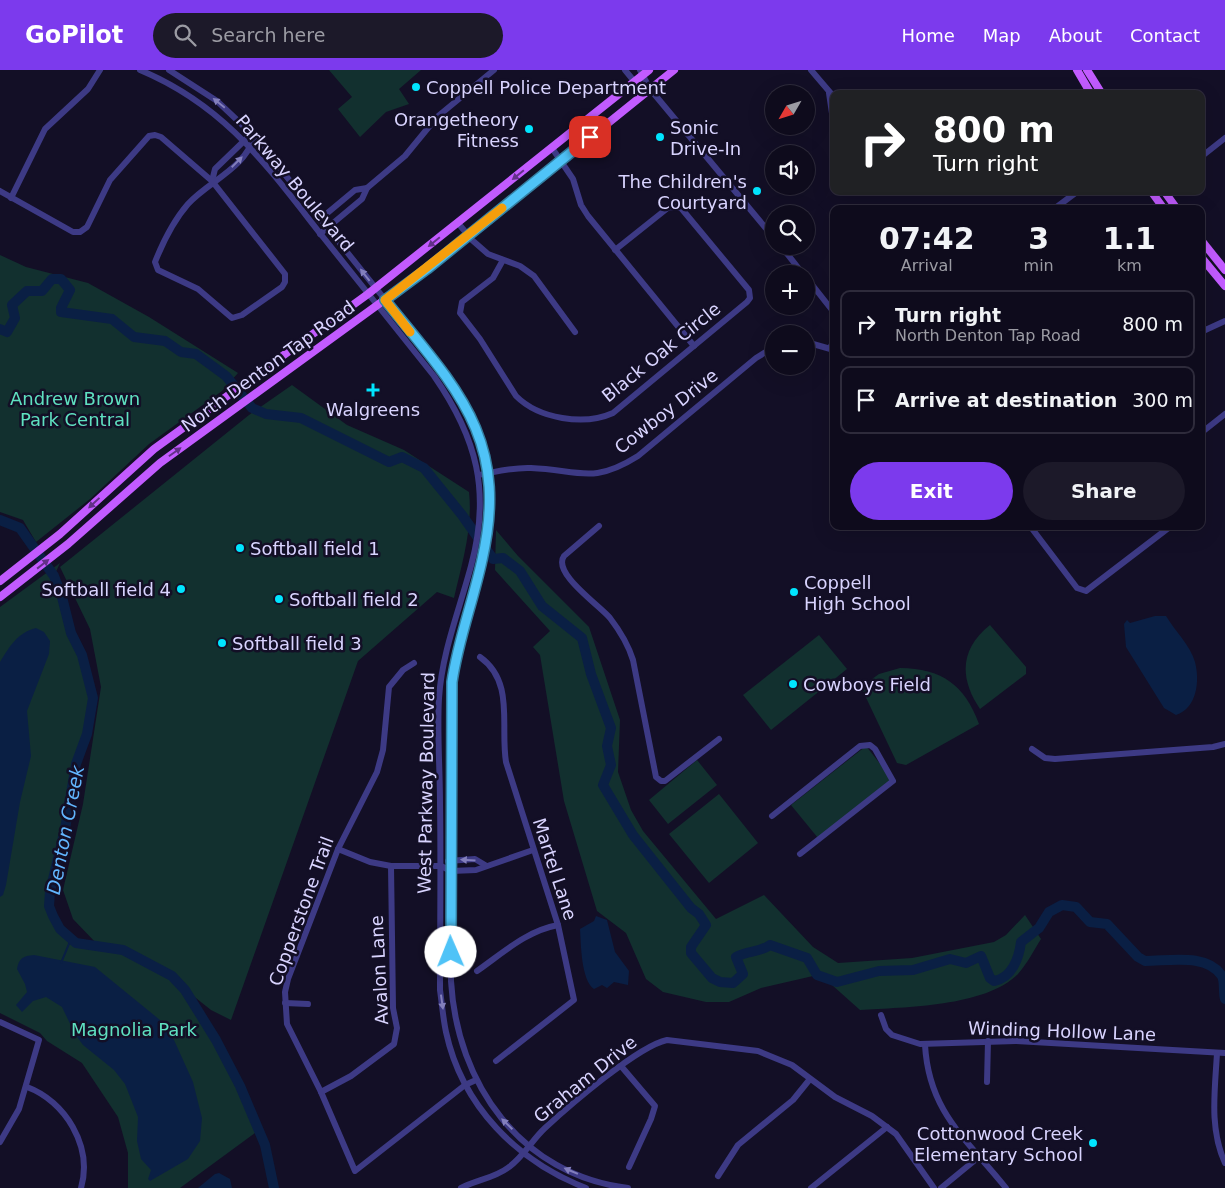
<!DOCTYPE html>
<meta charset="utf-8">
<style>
:root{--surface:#0e0b1c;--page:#1c1929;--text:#f1f3f6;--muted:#9b9ba3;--line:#2e2b3b;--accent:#7c3aed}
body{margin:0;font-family:"DejaVu Sans",sans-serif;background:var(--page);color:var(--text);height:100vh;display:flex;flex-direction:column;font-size:19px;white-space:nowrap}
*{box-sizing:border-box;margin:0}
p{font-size:16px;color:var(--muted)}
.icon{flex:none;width:28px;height:28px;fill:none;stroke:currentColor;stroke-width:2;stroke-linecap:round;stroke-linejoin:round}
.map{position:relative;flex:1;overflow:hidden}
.drawer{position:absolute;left:830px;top:135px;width:375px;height:325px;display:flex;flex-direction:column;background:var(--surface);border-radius:10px;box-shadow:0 5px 20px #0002,0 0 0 1px var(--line)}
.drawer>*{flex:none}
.hud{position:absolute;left:830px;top:20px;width:375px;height:105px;border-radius:10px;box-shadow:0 5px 20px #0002,0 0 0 1px var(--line);background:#202124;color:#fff;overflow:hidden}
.needle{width:32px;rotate:231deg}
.tools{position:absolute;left:765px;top:15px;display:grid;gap:10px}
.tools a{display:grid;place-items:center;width:50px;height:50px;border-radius:50%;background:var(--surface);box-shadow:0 5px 20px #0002,0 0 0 1px var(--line);font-size:25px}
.pin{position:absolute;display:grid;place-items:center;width:42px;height:42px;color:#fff;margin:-21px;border-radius:10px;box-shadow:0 2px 8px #0006}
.me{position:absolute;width:55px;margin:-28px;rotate:359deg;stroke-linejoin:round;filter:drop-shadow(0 0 4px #0008)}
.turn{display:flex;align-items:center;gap:18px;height:105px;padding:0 20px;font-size:22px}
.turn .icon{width:65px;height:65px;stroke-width:2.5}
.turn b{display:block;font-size:35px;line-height:42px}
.eta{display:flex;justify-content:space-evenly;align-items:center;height:85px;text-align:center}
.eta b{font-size:30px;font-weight:700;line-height:35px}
.primary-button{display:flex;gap:10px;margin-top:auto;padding:10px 20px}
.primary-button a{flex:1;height:58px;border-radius:30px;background:var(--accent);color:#fff;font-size:20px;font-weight:700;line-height:58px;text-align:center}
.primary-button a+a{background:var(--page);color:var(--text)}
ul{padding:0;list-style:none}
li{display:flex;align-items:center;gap:15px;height:68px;margin:0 10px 8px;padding:0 10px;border:2px solid var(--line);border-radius:10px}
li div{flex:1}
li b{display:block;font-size:19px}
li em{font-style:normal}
header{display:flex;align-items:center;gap:30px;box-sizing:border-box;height:70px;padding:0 25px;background:var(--accent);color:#fff}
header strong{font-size:24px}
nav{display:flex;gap:28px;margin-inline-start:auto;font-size:18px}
.search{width:350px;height:45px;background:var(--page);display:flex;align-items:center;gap:12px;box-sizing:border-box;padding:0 18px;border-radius:28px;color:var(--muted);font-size:19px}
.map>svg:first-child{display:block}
.green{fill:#12302f}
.water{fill:#0a1f44}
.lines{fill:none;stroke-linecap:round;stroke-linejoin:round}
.stream{stroke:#0a1f44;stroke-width:2}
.river{stroke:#0a1f44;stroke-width:10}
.minor{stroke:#3d3a85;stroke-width:6}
.major{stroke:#c25bff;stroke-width:8}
.oneway{fill:#837fbc}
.oneway2{fill:#623188}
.route-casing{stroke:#337fa1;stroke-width:12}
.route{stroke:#4fc3f7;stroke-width:9}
.slow{stroke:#f59e0b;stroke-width:9}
.poi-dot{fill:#00e5ff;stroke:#130f26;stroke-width:2}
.labels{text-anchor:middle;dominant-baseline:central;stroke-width:5;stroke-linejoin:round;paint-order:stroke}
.poi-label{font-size:18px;fill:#d9d4ff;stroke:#130f26;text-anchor:start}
.street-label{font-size:18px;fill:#d9d4ff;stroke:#130f26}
.park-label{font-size:18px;fill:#5fe0c0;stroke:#130f26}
.water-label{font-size:19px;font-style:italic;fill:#62b6ff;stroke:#130f26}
</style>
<header>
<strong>GoPilot</strong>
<div class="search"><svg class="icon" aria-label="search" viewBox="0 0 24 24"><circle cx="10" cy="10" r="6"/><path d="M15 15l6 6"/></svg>Search here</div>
<nav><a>Home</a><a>Map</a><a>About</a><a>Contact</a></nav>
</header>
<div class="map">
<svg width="1225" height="1118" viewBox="0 0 1225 1118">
<rect width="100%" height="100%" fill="#130f26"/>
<g class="green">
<path d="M 329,0 L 421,0 L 399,19 L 409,34 L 386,42 L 360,67 L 338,39 L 352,27 Z"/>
<path d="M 0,185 L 26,197 L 88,213 L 149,247 L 238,303 L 222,321 L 149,374 L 90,429 L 36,472 L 23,450 L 0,442 Z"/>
<path d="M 292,315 L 347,355 L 404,380 L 469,422 C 473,458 462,493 454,528 L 437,522 L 358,591 L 231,950 L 211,940 L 182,917 L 216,970 L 240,1016 L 259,1060 L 180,1118 L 128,1118 L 128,1083 L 118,1047 L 82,993 L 47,971 L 40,963 L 0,943 L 0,537 L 60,493 L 54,506 L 62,527 L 71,563 L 82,585 L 93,628 L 87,664 L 76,694 L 49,836 L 60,859 L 76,873 L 109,879 L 98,875 L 73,849 L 63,820 L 83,734 L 101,617 L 90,559 L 60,497 L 249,345 Z"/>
<path d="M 496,460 L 518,486 L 589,557 L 620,650 L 618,702 L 631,740 L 643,761 L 716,849 L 764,825 L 813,877 L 838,893 L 912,888 L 994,872 L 1006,865 L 1025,845 L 1041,869 C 1034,880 1027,894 1018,904 C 985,937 905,937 860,940 L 832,915 L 813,906 L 761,918 L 729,932 L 706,932 L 663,922 L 646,909 L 626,863 L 597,841 L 564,731 L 540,585 L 533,577 L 550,561 L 495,500 Z"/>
<path d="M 990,555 L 1026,597 L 1026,604 L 980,639 C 959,608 960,579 990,555 Z"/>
<path d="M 819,565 L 847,599 L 771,660 L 743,625 Z"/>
<path d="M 900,598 C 942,599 964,614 979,654 L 906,695 L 897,693 L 861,617 L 879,604 Z"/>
<path d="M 866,676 L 892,709 L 818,768 L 791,735 Z"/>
<path d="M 697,690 L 717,715 L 668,754 L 649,730 Z"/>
<path d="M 719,724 L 758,773 L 709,813 L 669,764 Z"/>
</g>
<g class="water">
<path d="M 1155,546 L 1166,546 C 1175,561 1190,575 1195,592 C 1200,611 1197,638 1176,645 L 1164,638 L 1126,577 L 1124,554 L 1127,550 L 1130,553 Z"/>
<path d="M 36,558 L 44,562 L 50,571 L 49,584 L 27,641 L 31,686 L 20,732 L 6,815 L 3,825 L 0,827 L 0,592 C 10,576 17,563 36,558 Z"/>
<path d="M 596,846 L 607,850 L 615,882 L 629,901 L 628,915 L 614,912 L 607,918 L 602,915 L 594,919 C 581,910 581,874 580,859 L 594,851 Z"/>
<path d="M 34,885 L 95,897 L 160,950 L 174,970 L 193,1012 L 202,1048 L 200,1071 L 188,1089 L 150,1111 L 148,1109 L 151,1100 L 141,1089 L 137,1071 L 138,1047 L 125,1014 L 114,1000 L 83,975 L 75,964 L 62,937 L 46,927 L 33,931 L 22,942 L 16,935 L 27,922 L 25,914 L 17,899 C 19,888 23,886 34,885 Z"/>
<path d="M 219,1103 L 230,1109 L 232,1118 L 198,1118 L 215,1104 Z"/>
</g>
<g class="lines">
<path class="stream" d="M 61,893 L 71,869"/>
<g class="river">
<path d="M 0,259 L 7,262 L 15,248 L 12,235 L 27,221 L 42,221 L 52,209 L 61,209 L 70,220 L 61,238 L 61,242 L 112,249 L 134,267 L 165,271 L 181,282 L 196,284 L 226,306 L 252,338 L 266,344 L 301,348 L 389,392 L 402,387 L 424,398 L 462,445 L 493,489 L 503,488 L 520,501 L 542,536 L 582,568 L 591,604 L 611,658 L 607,676 L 611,695 L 603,715 L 633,765 L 691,838 L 699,844 L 706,855 L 691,877 L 691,883 L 712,908 L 720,912 L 733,913 L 743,904 L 736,887 C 748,880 759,883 770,875 L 807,888 L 817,905 L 837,912 L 879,901 L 913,900 L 950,889 L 966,893 L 981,886 L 990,908 L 994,911 C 1012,908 1019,888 1021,872 L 1039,858 L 1049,842 L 1062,835 L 1076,837 L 1090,852 L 1107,854 L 1138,887 L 1145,891 C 1170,891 1207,883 1222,906 C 1225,912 1223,922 1225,929"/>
<path d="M 0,450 L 20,458 L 54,506 L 62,527 L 71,563 L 82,585 L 93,628 L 87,664 L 76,694 L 65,759 L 50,822 L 49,836 L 53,846 L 60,859 L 76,873 L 123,880 L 172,906 L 185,920 L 216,970 L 240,1016 L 265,1075 L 274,1118"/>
</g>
<g class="minor">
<path d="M 140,0 C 226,36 267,96 323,167 C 360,213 397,260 434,306 C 477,368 491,422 471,496 C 459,541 442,582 439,628 C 437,663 440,699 440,734 C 441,796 440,858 440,920 C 442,934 443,948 446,962 C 462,1036 517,1091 586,1118"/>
<path d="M 169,0 L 217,31 L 254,66 L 451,312 C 462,330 473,347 480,366 C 509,453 463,527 452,612 L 451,911 C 457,1014 521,1105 628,1118"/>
<path d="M 625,0 L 634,11 L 650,19"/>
<path d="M 640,0 L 650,19 L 774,168"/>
<path d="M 811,0 L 834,27"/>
<path d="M 829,23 L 834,57"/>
<path d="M 552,78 L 573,109 L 581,135 L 588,146 L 694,276"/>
<path d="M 1201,87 L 1225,68"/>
<path d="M 212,111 L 215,99 L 246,69"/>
<path d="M 0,121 L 73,162 L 80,162 L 87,157 L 110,110 L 149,66 L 155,65 L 161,67 L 212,111 L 285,204 L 285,212 L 282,217 L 242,245 L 232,248 L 198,219 L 158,200 L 155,192 C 163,172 174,150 188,134 C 209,111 246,98 254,66"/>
<path d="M 11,128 L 45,59 L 88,19 L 100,0"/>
<path d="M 1054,139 L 1078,121"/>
<path d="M 319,150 L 355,120 L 367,118"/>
<path d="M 458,153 L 472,170 L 488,184 L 520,196 L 534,206 L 575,262"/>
<path d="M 320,164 L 362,129 L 367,118 L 405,86 L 437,47 L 494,0"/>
<path d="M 781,176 L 803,204"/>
<path d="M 503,190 L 493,208 L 462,232 L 460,243 L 480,269 L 516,326 C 539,349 584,356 613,343 L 747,232 L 750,228 L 749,220 L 681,138 L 669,137 L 615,180"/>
<path d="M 806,207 L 832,240 L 834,248"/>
<path d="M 1201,262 L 1225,251"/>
<path d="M 806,272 L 834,280"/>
<path d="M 830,278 L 834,270"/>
<path d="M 1201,363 L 1225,344"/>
<path d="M 478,405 C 496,402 513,397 531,398 C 579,400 592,415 638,386 L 756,288 L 774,277"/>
<path d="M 599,456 L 564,486 C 552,503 599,535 610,548 C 620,561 628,574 633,590 L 656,707 L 661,711 L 665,711 L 719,669"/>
<path d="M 1030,456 L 1077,518 L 1086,521 L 1171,456"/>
<path d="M 480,587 C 515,612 500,656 506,692 L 558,855 L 574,930 L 496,991"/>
<path d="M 414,593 L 403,600 L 389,617 L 383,680 L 377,702 L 338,779 L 288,909 L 285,922 L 287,954 L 321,1022 L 355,1101 L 465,1015 L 476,1010"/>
<path d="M 1032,679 L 1045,688 L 1055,689 L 1213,677 L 1225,674"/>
<path d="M 772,746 L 860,676 L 870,675 L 875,679 L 893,711 L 800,784"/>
<path d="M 338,779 L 370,792 L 391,796 L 441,796 L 451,801 L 476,800 L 533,780"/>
<path d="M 448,791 L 475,789 L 485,795"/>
<path d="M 477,901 C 503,883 526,861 558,855"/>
<path d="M 285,933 L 308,934"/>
<path d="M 881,945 L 886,959 L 892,965 L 920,974 L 1016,971 L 1225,983"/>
<path d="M 0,952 L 39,970 L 19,1039 L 0,1072"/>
<path d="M 925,975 C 929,1043 967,1069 1006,1118"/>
<path d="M 1217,983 C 1215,1020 1209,1058 1225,1093"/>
<path d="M 621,996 L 655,1036 L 651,1049 L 629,1097"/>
<path d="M 987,1012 L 988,971"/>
<path d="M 27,1017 C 65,1031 93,1076 81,1118"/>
<path d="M 321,1022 L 351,1006 L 394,974 L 397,958 L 393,938 L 391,796"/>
<path d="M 718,1106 L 738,1075 L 793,1030 L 810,1009"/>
<path d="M 461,1118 C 476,1110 495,1108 509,1097 C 524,1086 532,1070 545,1058 C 569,1036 638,976 667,970 L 758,981 L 792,995 L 835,1027 L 872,1046 L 896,1064 L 934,1118"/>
<path d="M 811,1118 L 887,1057"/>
<path d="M 941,1118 L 980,1086"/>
</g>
<g class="major">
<path d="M 1077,0 L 1091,24"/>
<path d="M 1087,0 L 1102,24"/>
<path d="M 1151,121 L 1164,139"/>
<path d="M 1164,121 L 1177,139"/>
<path d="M 1201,170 L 1225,200"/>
<path d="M 1201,187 L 1225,216"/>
<path d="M 0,511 L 60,464 L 154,379 L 368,224 L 649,0"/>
<path d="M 0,527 L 68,474 L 160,393 L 427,199 L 674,0"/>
</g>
</g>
<defs><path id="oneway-solid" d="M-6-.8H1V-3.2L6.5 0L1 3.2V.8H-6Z" transform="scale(1.25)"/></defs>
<g class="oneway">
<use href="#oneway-solid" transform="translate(219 33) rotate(-141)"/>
<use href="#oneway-solid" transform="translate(237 92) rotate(-45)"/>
<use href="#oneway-solid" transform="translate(365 205) rotate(-128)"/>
<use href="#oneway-solid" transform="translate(468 790) rotate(-176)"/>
<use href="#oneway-solid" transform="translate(442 932) rotate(82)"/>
<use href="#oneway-solid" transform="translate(507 1054) rotate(-136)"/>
<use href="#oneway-solid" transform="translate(571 1101) rotate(-157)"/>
</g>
<g class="oneway2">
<use href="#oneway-solid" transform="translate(518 105) rotate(141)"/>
<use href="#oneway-solid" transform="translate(434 172) rotate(141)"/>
<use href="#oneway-solid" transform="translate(175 382) rotate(-35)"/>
<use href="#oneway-solid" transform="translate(94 433) rotate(137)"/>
<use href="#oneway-solid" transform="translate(43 494) rotate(-38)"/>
</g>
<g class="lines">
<defs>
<path id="route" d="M 451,882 L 452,612 C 458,570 473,532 482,490 C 510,368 456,318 385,230 L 427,199 L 590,67"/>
</defs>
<use href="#route" class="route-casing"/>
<use href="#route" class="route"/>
<path class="slow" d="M 410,262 L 385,230 L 502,138"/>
</g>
<g class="poi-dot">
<circle cx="416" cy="17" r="5"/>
<circle cx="529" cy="59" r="5"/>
<circle cx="660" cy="67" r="5"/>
<circle cx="757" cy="121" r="5"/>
<path d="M370.5 312.5h5v5h5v5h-5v5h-5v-5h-5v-5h5z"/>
<circle cx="240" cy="478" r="5"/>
<circle cx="181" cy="519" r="5"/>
<circle cx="794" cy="522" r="5"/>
<circle cx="279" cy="529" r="5"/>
<circle cx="222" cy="573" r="5"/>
<circle cx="793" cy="614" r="5"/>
<circle cx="1093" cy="1073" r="5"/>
</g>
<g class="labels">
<g class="poi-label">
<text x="426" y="17">Coppell Police Department</text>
<text x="519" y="49" text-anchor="end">Orangetheory<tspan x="519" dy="21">Fitness</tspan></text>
<text x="670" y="57">Sonic<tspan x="670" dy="21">Drive-In</tspan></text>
<text x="747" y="111" text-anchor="end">The Children's<tspan x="747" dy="21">Courtyard</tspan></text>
<text x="373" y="339" text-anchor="middle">Walgreens</text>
<text x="250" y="478">Softball field 1</text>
<text x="804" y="512">Coppell<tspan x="804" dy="21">High School</tspan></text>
<text x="171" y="519" text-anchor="end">Softball field 4</text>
<text x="289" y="529">Softball field 2</text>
<text x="232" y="573">Softball field 3</text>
<text x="803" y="614">Cowboys Field</text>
<text x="1083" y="1063" text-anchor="end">Cottonwood Creek<tspan x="1083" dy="21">Elementary School</tspan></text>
</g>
<g class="street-label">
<text transform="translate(295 113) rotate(50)">Parkway Boulevard</text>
<text transform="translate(661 282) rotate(-39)">Black Oak Circle</text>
<text transform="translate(268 296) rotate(-36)">North Denton Tap Road</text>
<text transform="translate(666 341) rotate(-38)">Cowboy Drive</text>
<text transform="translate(426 713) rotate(-89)">West Parkway Boulevard</text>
<text transform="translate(555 799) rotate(72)">Martel Lane</text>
<text transform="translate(301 841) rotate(-70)">Copperstone Trail</text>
<text transform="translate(379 900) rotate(-93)">Avalon Lane</text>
<text transform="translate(1062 961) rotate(2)">Winding Hollow Lane</text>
<text transform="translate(585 1009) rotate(-39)">Graham Drive</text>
</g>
<g class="park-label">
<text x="75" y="328">Andrew Brown<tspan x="75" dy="21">Park Central</tspan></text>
<text x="134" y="959">Magnolia Park</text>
</g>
<g class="water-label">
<text transform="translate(65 760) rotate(-79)">Denton Creek</text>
</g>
</g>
</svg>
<div class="tools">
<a><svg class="needle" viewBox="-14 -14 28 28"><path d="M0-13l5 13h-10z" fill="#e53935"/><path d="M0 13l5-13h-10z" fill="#9b9ba3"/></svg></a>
<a><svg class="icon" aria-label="sound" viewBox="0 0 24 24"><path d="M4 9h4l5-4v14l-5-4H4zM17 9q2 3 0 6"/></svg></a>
<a><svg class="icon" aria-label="search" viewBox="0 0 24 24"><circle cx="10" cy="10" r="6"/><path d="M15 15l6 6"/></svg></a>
<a>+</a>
<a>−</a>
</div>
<div class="pin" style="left:590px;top:67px;background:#d93025"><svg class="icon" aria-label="arrive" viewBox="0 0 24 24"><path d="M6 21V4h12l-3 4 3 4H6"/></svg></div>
<svg class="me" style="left:451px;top:882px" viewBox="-20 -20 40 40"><circle r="19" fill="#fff"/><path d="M0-13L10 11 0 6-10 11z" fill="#4fc3f7"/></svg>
<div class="hud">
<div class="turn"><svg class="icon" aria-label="right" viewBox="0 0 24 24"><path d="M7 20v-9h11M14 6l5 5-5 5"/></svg><div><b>800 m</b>Turn right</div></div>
</div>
<section class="drawer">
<div class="eta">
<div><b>07:42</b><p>Arrival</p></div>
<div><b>3</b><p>min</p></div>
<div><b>1.1</b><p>km</p></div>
</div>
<ul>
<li><svg class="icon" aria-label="right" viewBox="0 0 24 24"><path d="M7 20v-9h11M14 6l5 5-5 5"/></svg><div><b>Turn right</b><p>North Denton Tap Road</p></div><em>800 m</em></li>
<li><svg class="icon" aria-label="arrive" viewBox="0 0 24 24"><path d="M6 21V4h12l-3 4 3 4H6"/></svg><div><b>Arrive at destination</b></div><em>300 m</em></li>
</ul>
<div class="primary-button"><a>Exit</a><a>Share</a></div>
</section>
</div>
